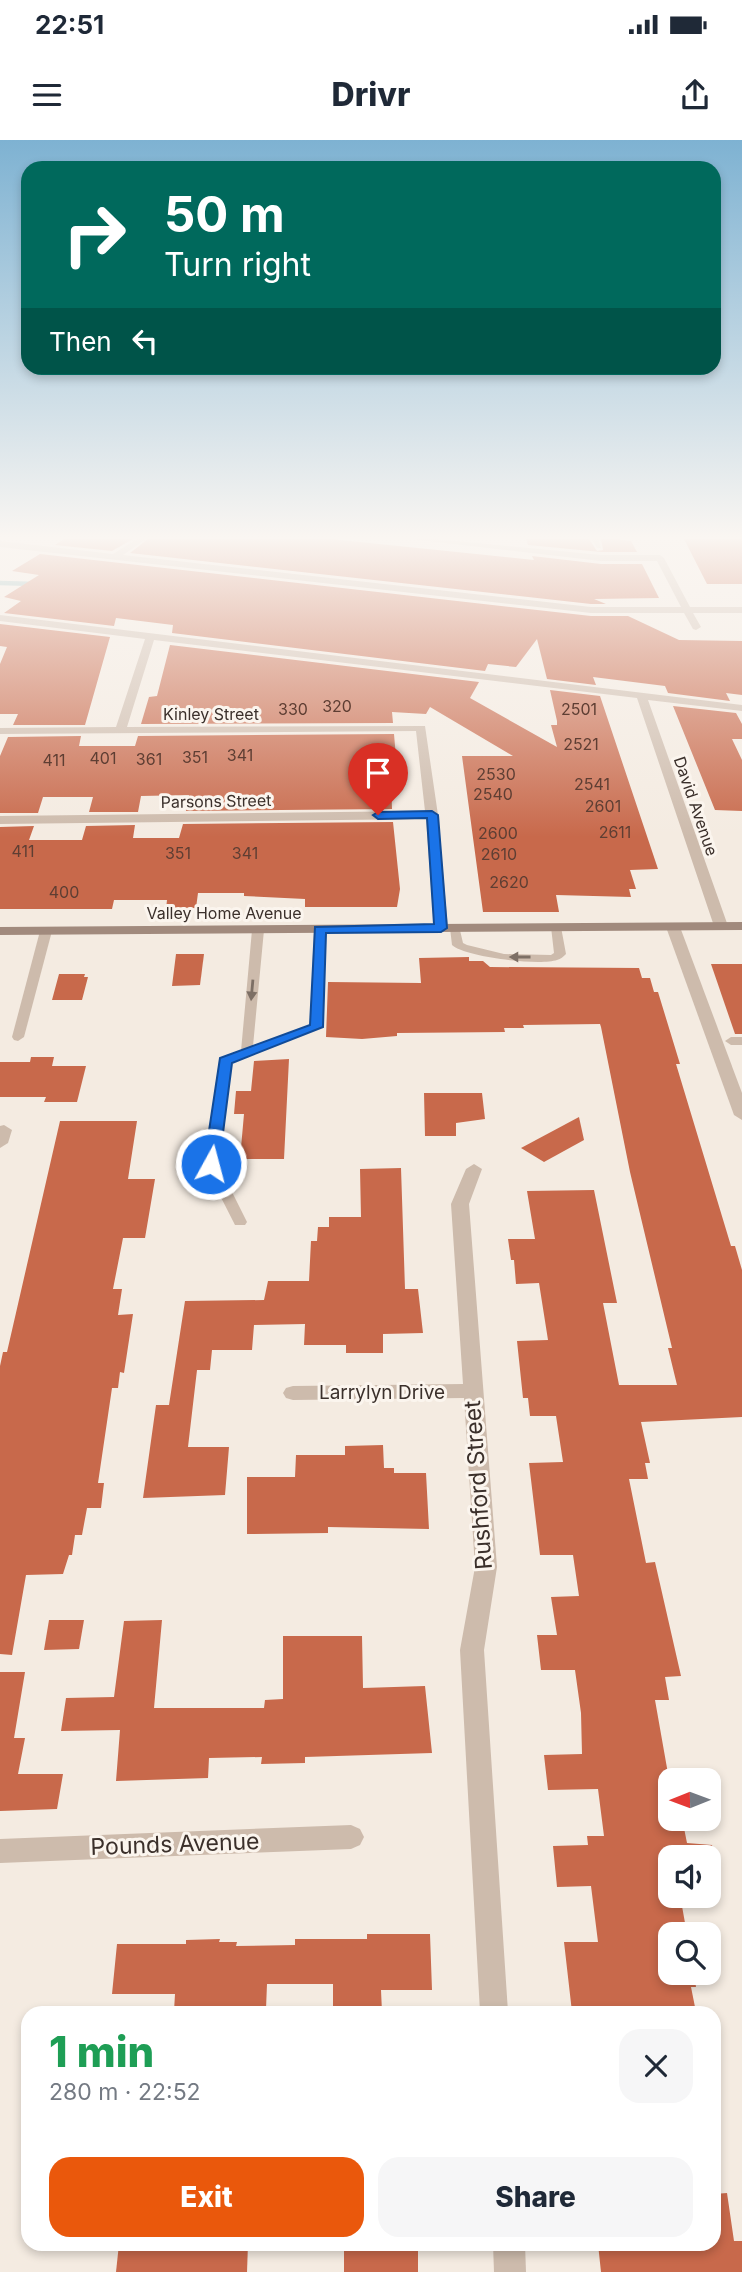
<!DOCTYPE html>
<meta charset="utf-8">
<style>
:root{--surface:#fff;--page:#f6f6f7;--text:#1f2937;--muted:#747a83;--accent:#ea580c}
body{margin:0;font-family:Inter,sans-serif;background:var(--page);color:var(--text);height:100vh;display:flex;flex-direction:column;font-size:26px;white-space:nowrap}
*{box-sizing:border-box;margin:0}
p{font-size:23px;color:var(--muted)}
.icon{flex:none;width:38px;height:38px;fill:none;stroke:currentColor;stroke-width:2;stroke-linecap:round;stroke-linejoin:round}
.map{position:relative;flex:1;overflow:hidden}
.sheet{position:absolute;left:21px;top:1866px;width:700px;height:245px;display:flex;flex-direction:column;background:var(--surface);border-radius:21px;box-shadow:0 4px 10px #0003}
.sheet>*{flex:none}
.guide{position:absolute;left:21px;top:21px;width:700px;height:214px;border-radius:21px;box-shadow:0 4px 10px #0003;background:#00695c;color:#fff;overflow:hidden}
.needle{width:46px;rotate:269deg}
.tools{position:absolute;left:658px;top:1628px;display:grid;gap:14px}
.tools a{display:grid;place-items:center;width:63px;height:63px;border-radius:14px;background:var(--surface);box-shadow:0 4px 10px #0003;font-size:35px}
.pin{position:absolute;display:grid;place-items:center;width:60px;height:60px;color:#fff;margin:-72px -30px;border-radius:50% 50% 50% 0;rotate:-45deg;box-shadow:0 0 7px #0007}
.pin .icon{rotate:45deg}
.me{position:absolute;width:77px;margin:-38px;rotate:7deg;stroke-linejoin:round;filter:drop-shadow(0 0 5px #0008)}
.turn{display:flex;align-items:center;gap:24px;height:147px;padding:0 28px;font-size:32px}
.turn .icon{width:91px;height:91px;stroke-width:2.5}
.turn b{display:block;font-size:49px;line-height:60px}
.then{display:flex;align-items:center;height:66px;padding:0 28px;background:#0003;gap:14px;font-size:26px}
.round{display:grid;place-items:center;flex:none;width:74px;height:74px;border-radius:21px;background:var(--page)}
.summary{display:flex;align-items:center;justify-content:space-between;height:119px;padding:0 28px}
h1{font-size:42px;font-weight:800;line-height:52px;color:#1e9e55}
.primary-button{display:flex;gap:14px;margin-top:auto;padding:14px 28px}
.primary-button a{flex:1;height:80px;border-radius:21px;background:var(--accent);color:#fff;font-size:28px;font-weight:800;line-height:80px;text-align:center}
.primary-button a+a{background:var(--page);color:var(--text)}
.status{display:flex;justify-content:space-between;align-items:center;height:49px;padding:0 35px;background:var(--surface);direction:ltr}
.status svg{height:19px;fill:currentColor}
header{display:flex;justify-content:space-between;align-items:center;height:91px;padding:0 28px;background:var(--surface);font-size:32px;font-weight:800}
.map>svg:first-child{display:block}
.lines{fill:none;stroke-linecap:round;stroke-linejoin:round}
.stream{stroke:#7fb0b2;stroke-width:4.5}
.building{fill:#c8694b}
.lane{fill:#cdbbac;fill-rule:evenodd}
.street{fill:#cdbbac;fill-rule:evenodd}
.secondary{fill:#a18a7d;fill-rule:evenodd}
.oneway{fill:#7d6f65}
.route{fill:#1a73e8;stroke:#114b97;stroke-width:2}
.labels{text-anchor:middle;dominant-baseline:central;stroke-width:6;stroke-linejoin:round;paint-order:stroke}
.number-label{font-size:16px;fill:#5e3e33}
.far-street-label{font-size:16px;fill:#3b302b;stroke:#fbf5ee}
.street-label{font-size:19px;fill:#3b302b;stroke:#fbf5ee}
.near-street-label{font-size:23px;fill:#3b302b;stroke:#fbf5ee}
</style>
<div class="status"><b>22:51</b><svg viewBox="0 0 49 12"><path d="M0 12V9h3v3zM5 12V6h3v6zM10 12V3h3v9zM15 12V0h3v12zM26 1h20v11H26zM47 4h2v5h-2z"/></svg></div>
<header><svg class="icon" aria-label="menu" viewBox="0 0 24 24"><path d="M4 6h16M4 12h16M4 18h16"/></svg>Drivr<svg class="icon" aria-label="share" viewBox="0 0 24 24"><path d="M12 15V3M7 8l5-5 5 5M5 13v7h14v-7"/></svg></header>
<div class="map">
<svg width="742" height="2132" viewBox="0 0 742 2132">
<rect width="100%" height="100%" fill="#f4ebe1"/>
<g class="lines">
<path class="stream" d="M 0,443 L 36,444"/>
</g>
<g class="building">
<path d="M 64,399 L 133,399 L 112,411 L 55,405 Z"/>
<path d="M 148,399 L 331,399 L 534,420 L 532,416 L 601,424 L 642,424 L 659,458 L 594,459 L 606,464 L 591,464 L 130,413 Z"/>
<path d="M 526,399 L 589,399 L 597,411 L 603,410 L 601,399 L 615,399 L 631,401 L 637,412 L 601,412 L 528,405 Z"/>
<path d="M 684,399 L 742,399 L 742,444 L 707,444 Z"/>
<path d="M 40,414 L 591,476 L 628,476 L 679,500 L 742,501 L 742,555 L 726,553 L 730,561 L 668,553 L 665,546 L 593,537 L 596,545 L 547,539 L 537,499 L 516,527 L 488,524 L 485,531 L 172,493 L 173,485 L 116,478 L 114,486 L 4,473 L 21,461 L 4,457 L 39,435 L 12,431 Z"/>
<path d="M 0,484 L 110,497 L 85,585 L 13,585 L 18,574 L 0,574 L 0,524 L 7,507 L 0,506 Z"/>
<path d="M 170,505 L 479,542 L 470,558 L 557,607 L 551,585 L 557,585 L 557,581 L 550,550 L 600,556 L 658,729 L 630,730 L 636,749 L 629,749 L 631,757 L 556,755 L 559,772 L 483,772 L 462,616 L 513,616 L 430,567 L 426,574 L 392,572 L 393,583 L 141,584 L 149,557 L 157,556 Z"/>
<path d="M 673,566 L 736,573 L 742,584 L 742,599 L 732,599 L 742,620 L 742,671 L 715,670 Z"/>
<path d="M 394,594 L 398,641 L 391,641 L 392,669 L 186,671 L 189,655 L 141,656 L 138,672 L 89,672 L 93,657 L 43,657 L 38,673 L 0,673 L 0,616 L 8,597 L 81,596 L 79,606 L 135,606 L 138,596 Z"/>
<path d="M 393,682 L 400,749 L 397,767 L 305,767 L 305,759 L 244,756 L 244,753 L 198,753 L 196,768 L 166,769 L 167,760 L 114,760 L 112,769 L 0,769 L 0,687 L 34,686 L 29,700 L 82,700 L 86,686 L 135,685 L 133,698 L 179,698 L 183,684 Z"/>
<path d="M 176,814 L 204,814 L 200,845 L 172,846 Z"/>
<path d="M 469,817 L 469,821 L 483,821 L 490,827 L 639,828 L 642,838 L 650,838 L 654,852 L 658,852 L 680,924 L 676,924 L 731,1106 L 735,1106 L 742,1130 L 742,1277 L 641,1282 L 650,1323 L 645,1323 L 648,1339 L 629,1339 L 646,1423 L 655,1422 L 681,1536 L 665,1537 L 669,1560 L 655,1560 L 670,1645 L 670,1678 L 682,1678 L 687,1703 L 712,1705 L 718,1732 L 709,1732 L 709,1717 L 670,1717 L 670,1755 L 680,1755 L 687,1794 L 670,1794 L 670,1832 L 694,1832 L 696,1847 L 691,1847 L 696,1872 L 572,1872 L 564,1802 L 598,1802 L 591,1746 L 557,1747 L 553,1706 L 588,1705 L 587,1696 L 604,1696 L 598,1649 L 548,1650 L 544,1615 L 582,1614 L 581,1573 L 575,1530 L 541,1530 L 537,1495 L 557,1495 L 551,1457 L 579,1456 L 573,1415 L 540,1415 L 529,1323 L 563,1322 L 556,1276 L 530,1276 L 528,1258 L 523,1258 L 517,1201 L 548,1200 L 539,1143 L 516,1144 L 514,1120 L 511,1120 L 508,1099 L 535,1099 L 527,1051 L 594,1050 L 617,1163 L 603,1163 L 619,1245 L 677,1245 L 668,1208 L 672,1208 L 630,1032 L 601,887 L 600,884 L 523,885 L 524,888 L 504,888 L 505,892 L 397,893 L 397,896 L 362,899 L 326,897 L 328,842 L 421,843 L 419,818 Z"/>
<path d="M 711,824 L 742,824 L 742,894 L 735,894 Z"/>
<path d="M 59,834 L 85,834 L 84,837 L 88,837 L 82,860 L 52,860 Z"/>
<path d="M 31,917 L 54,917 L 52,926 L 86,926 L 77,962 L 44,962 L 46,957 L 0,957 L 0,922 L 30,922 Z"/>
<path d="M 289,919 L 284,1019 L 240,1019 L 244,974 L 234,974 L 236,951 L 251,951 L 254,921 Z"/>
<path d="M 424,953 L 482,953 L 485,979 L 456,983 L 456,996 L 425,996 Z"/>
<path d="M 579,977 L 584,1000 L 544,1022 L 521,1008 Z"/>
<path d="M 60,981 L 137,981 L 128,1039 L 155,1039 L 145,1098 L 123,1098 L 113,1149 L 122,1149 L 118,1175 L 133,1174 L 124,1233 L 120,1232 L 118,1248 L 112,1248 L 98,1343 L 104,1343 L 101,1368 L 87,1368 L 82,1395 L 75,1395 L 72,1415 L 69,1415 L 63,1434 L 26,1435 L 12,1515 L 0,1514 L 0,1226 L 3,1212 L 7,1212 Z"/>
<path d="M 401,1028 L 405,1149 L 418,1149 L 423,1193 L 383,1194 L 383,1213 L 346,1213 L 346,1205 L 304,1205 L 305,1184 L 254,1185 L 252,1210 L 212,1210 L 210,1230 L 197,1230 L 188,1307 L 229,1307 L 225,1355 L 143,1358 L 156,1265 L 169,1265 L 185,1161 L 264,1160 L 268,1141 L 309,1141 L 311,1101 L 317,1101 L 318,1087 L 329,1087 L 329,1077 L 361,1077 L 360,1029 Z"/>
<path d="M 383,1305 L 384,1328 L 394,1328 L 394,1333 L 426,1333 L 429,1389 L 328,1387 L 328,1393 L 247,1394 L 247,1337 L 295,1337 L 296,1315 L 345,1315 L 345,1306 Z"/>
<path d="M 49,1480 L 84,1480 L 79,1509 L 44,1510 Z"/>
<path d="M 162,1480 L 154,1568 L 264,1568 L 265,1560 L 283,1559 L 283,1496 L 362,1496 L 363,1548 L 425,1546 L 432,1613 L 305,1617 L 305,1623 L 261,1624 L 262,1617 L 209,1618 L 208,1638 L 116,1641 L 120,1590 L 61,1591 L 66,1558 L 114,1557 L 124,1481 Z"/>
<path d="M 0,1532 L 25,1532 L 14,1598 L 25,1598 L 18,1634 L 63,1634 L 57,1669 L 0,1671 Z"/>
<path d="M 367,1794 L 430,1794 L 432,1850 L 381,1850 L 382,1872 L 333,1872 L 333,1844 L 267,1844 L 266,1869 L 174,1871 L 175,1854 L 112,1854 L 117,1804 L 186,1804 L 186,1800 L 220,1799 L 219,1802 L 237,1802 L 236,1806 L 295,1805 L 295,1799 L 367,1799 Z"/>
<path d="M 727,2053 L 734,2101 L 742,2101 L 742,2132 L 601,2132 L 598,2104 L 714,2104 L 714,2054 Z"/>
<path d="M 119,2104 L 248,2104 L 247,2132 L 116,2132 Z"/>
<rect x="344" y="2104" width="74" height="28"/>
</g>
<g class="lines">
<g class="lane">
<path d="M 592,399 L 598,399 L 601,408 L 597,408 Z"/>
<path d="M 556,784 L 561,787 L 566,814 C 563,817 561,819 557,820 C 539,826 465,817 452,805 L 450,788 L 451,786 L 459,786 L 463,803 L 467,805 L 504,814 L 551,815 L 554,813 L 551,787 Z"/>
<path d="M 319,786 L 324,789 L 322,887 L 231,923 L 218,1024 L 247,1082 L 245,1085 L 235,1085 L 204,1024 L 219,921 L 241,911 L 252,790 L 258,787 L 264,790 L 253,906 L 310,885 L 314,789 Z"/>
<path d="M 46,788 L 52,791 L 24,897 L 18,901 L 14,900 L 12,897 L 40,791 Z"/>
<path d="M 742,897 L 742,905 L 731,905 L 725,901 L 731,897 Z"/>
</g>
<g class="street">
<path d="M 137,399 L 146,399 L 123,415 L 591,467 L 681,467 L 657,421 L 601,421 L 410,399 L 436,399 L 601,415 L 660,415 L 664,418 L 690,467 L 742,467 L 742,473 L 693,473 L 701,487 L 696,490 L 693,489 L 684,473 L 591,473 L 0,407 L 0,401 L 113,414 Z"/>
<path d="M 0,475 L 742,565 L 742,571 L 648,560 L 728,786 L 721,790 L 714,786 L 637,558 L 154,500 L 127,587 L 425,586 L 438,675 L 448,788 L 441,792 L 434,788 L 426,679 L 0,684 L 0,676 L 425,671 L 416,591 L 0,594 L 0,588 L 116,587 L 145,499 L 0,481 Z"/>
<path d="M 673,783 L 680,787 L 742,953 L 742,980 L 734,975 L 666,787 Z"/>
<path d="M 4,985 L 12,990 L 8,1003 L 0,1008 L 0,986 Z"/>
<path d="M 474,1024 L 482,1029 L 469,1064 L 497,1427 L 484,1510 L 508,1872 L 480,1872 L 460,1510 L 475,1427 L 464,1258 L 293,1260 L 286,1258 L 283,1253 L 286,1248 L 293,1246 L 463,1244 L 451,1064 L 466,1029 Z"/>
<path d="M 351,1685 L 360,1689 L 364,1697 L 360,1705 L 351,1709 L 0,1723 L 0,1699 Z"/>
<path d="M 493,2104 L 525,2104 L 526,2132 L 494,2132 Z"/>
</g>
<path class="secondary" d="M 742,782 L 742,790 L 0,795 L 0,787 Z"/>
</g>
<defs><path id="oneway-solid" d="M-6-.8H1V-3.2L6.5 0L1 3.2V.8H-6Z" transform="scale(1.75)"/></defs>
<g class="oneway">
<use href="#oneway-solid" transform="translate(520 817) rotate(-180)"/>
<use href="#oneway-solid" transform="translate(252 850) rotate(95)"/>
</g>
<linearGradient id="sky" x2="0" y2="1"><stop stop-color="#7eb2d2"/><stop offset="0.57" stop-color="#faf6f2"/><stop offset="1" stop-color="#faf6f2" stop-opacity="0"/></linearGradient>
<rect width="742" height="697" fill="url(#sky)"/>
<path class="route" d="M 432,671 L 438,675 L 447,788 L 441,792 L 326,793 L 323,887 L 232,923 L 219,1024 L 211,1029 L 206,1028 L 204,1024 L 220,918 L 310,885 L 315,787 L 434,784 L 427,678 L 378,679 L 373,675 L 378,672 Z"/>
<g class="labels">
<g class="number-label">
<text x="337" y="566">320</text>
<text x="293" y="569">330</text>
<text x="579" y="569">2501</text>
<text x="581" y="604">2521</text>
<text x="240" y="615">341</text>
<text x="195" y="617">351</text>
<text x="103" y="618">401</text>
<text x="149" y="619">361</text>
<text x="54" y="620">411</text>
<text x="496" y="634">2530</text>
<text x="592" y="644">2541</text>
<text x="493" y="654">2540</text>
<text x="603" y="666">2601</text>
<text x="615" y="692">2611</text>
<text x="498" y="693">2600</text>
<text x="23" y="711">411</text>
<text x="178" y="713">351</text>
<text x="245" y="713">341</text>
<text x="499" y="714">2610</text>
<text x="509" y="742">2620</text>
<text x="64" y="752">400</text>
</g>
<g class="far-street-label">
<text x="211" y="574">Kinley Street</text>
<text transform="translate(216 661) rotate(-1)">Parsons Street</text>
<text transform="translate(696 666) rotate(71)">David Avenue</text>
<text x="224" y="773">Valley Home Avenue</text>
</g>
<g class="street-label">
<text x="382" y="1252">Larrylyn Drive</text>
</g>
<g class="near-street-label">
<text transform="translate(478 1345) rotate(-94)">Rushford Street</text>
<text transform="translate(175 1704) rotate(-2)">Pounds Avenue</text>
</g>
</g>
</svg>
<div class="tools">
<a><svg class="needle" viewBox="-14 -14 28 28"><path d="M0-13l5 13h-10z" fill="#e53935"/><path d="M0 13l5-13h-10z" fill="#747a83"/></svg></a>
<a><svg class="icon" aria-label="sound" viewBox="0 0 24 24"><path d="M4 9h4l5-4v14l-5-4H4zM17 9q2 3 0 6"/></svg></a>
<a><svg class="icon" aria-label="search" viewBox="0 0 24 24"><circle cx="10" cy="10" r="6"/><path d="M15 15l6 6"/></svg></a>
</div>
<div class="pin" style="left:378px;top:675px;background:#d93025"><svg class="icon" aria-label="arrive" viewBox="0 0 24 24"><path d="M6 21V4h12l-3 4 3 4H6"/></svg></div>
<svg class="me" style="left:211px;top:1024px" viewBox="-20 -20 40 40"><circle r="17" fill="#1a73e8" stroke="#fff" stroke-width="3"/><path d="M0-11L8 9 0 5-8 9z" fill="#fff"/></svg>
<div class="guide">
<div class="turn"><svg class="icon" aria-label="right" viewBox="0 0 24 24"><path d="M7 20v-9h11M14 6l5 5-5 5"/></svg><div><b>50 m</b>Turn right</div></div>
<div class="then">Then<svg class="icon" aria-label="left" viewBox="0 0 24 24"><path d="M17 20v-9H6M10 6l-5 5 5 5"/></svg></div>
</div>
<section class="sheet">
<div class="summary"><div><h1>1 min</h1><p>280 m · 22:52</p></div><a class="round"><svg class="icon" aria-label="close" viewBox="0 0 24 24"><path d="M6 6l12 12M18 6L6 18"/></svg></a></div>
<div class="primary-button"><a>Exit</a><a>Share</a></div>
</section>
</div>
